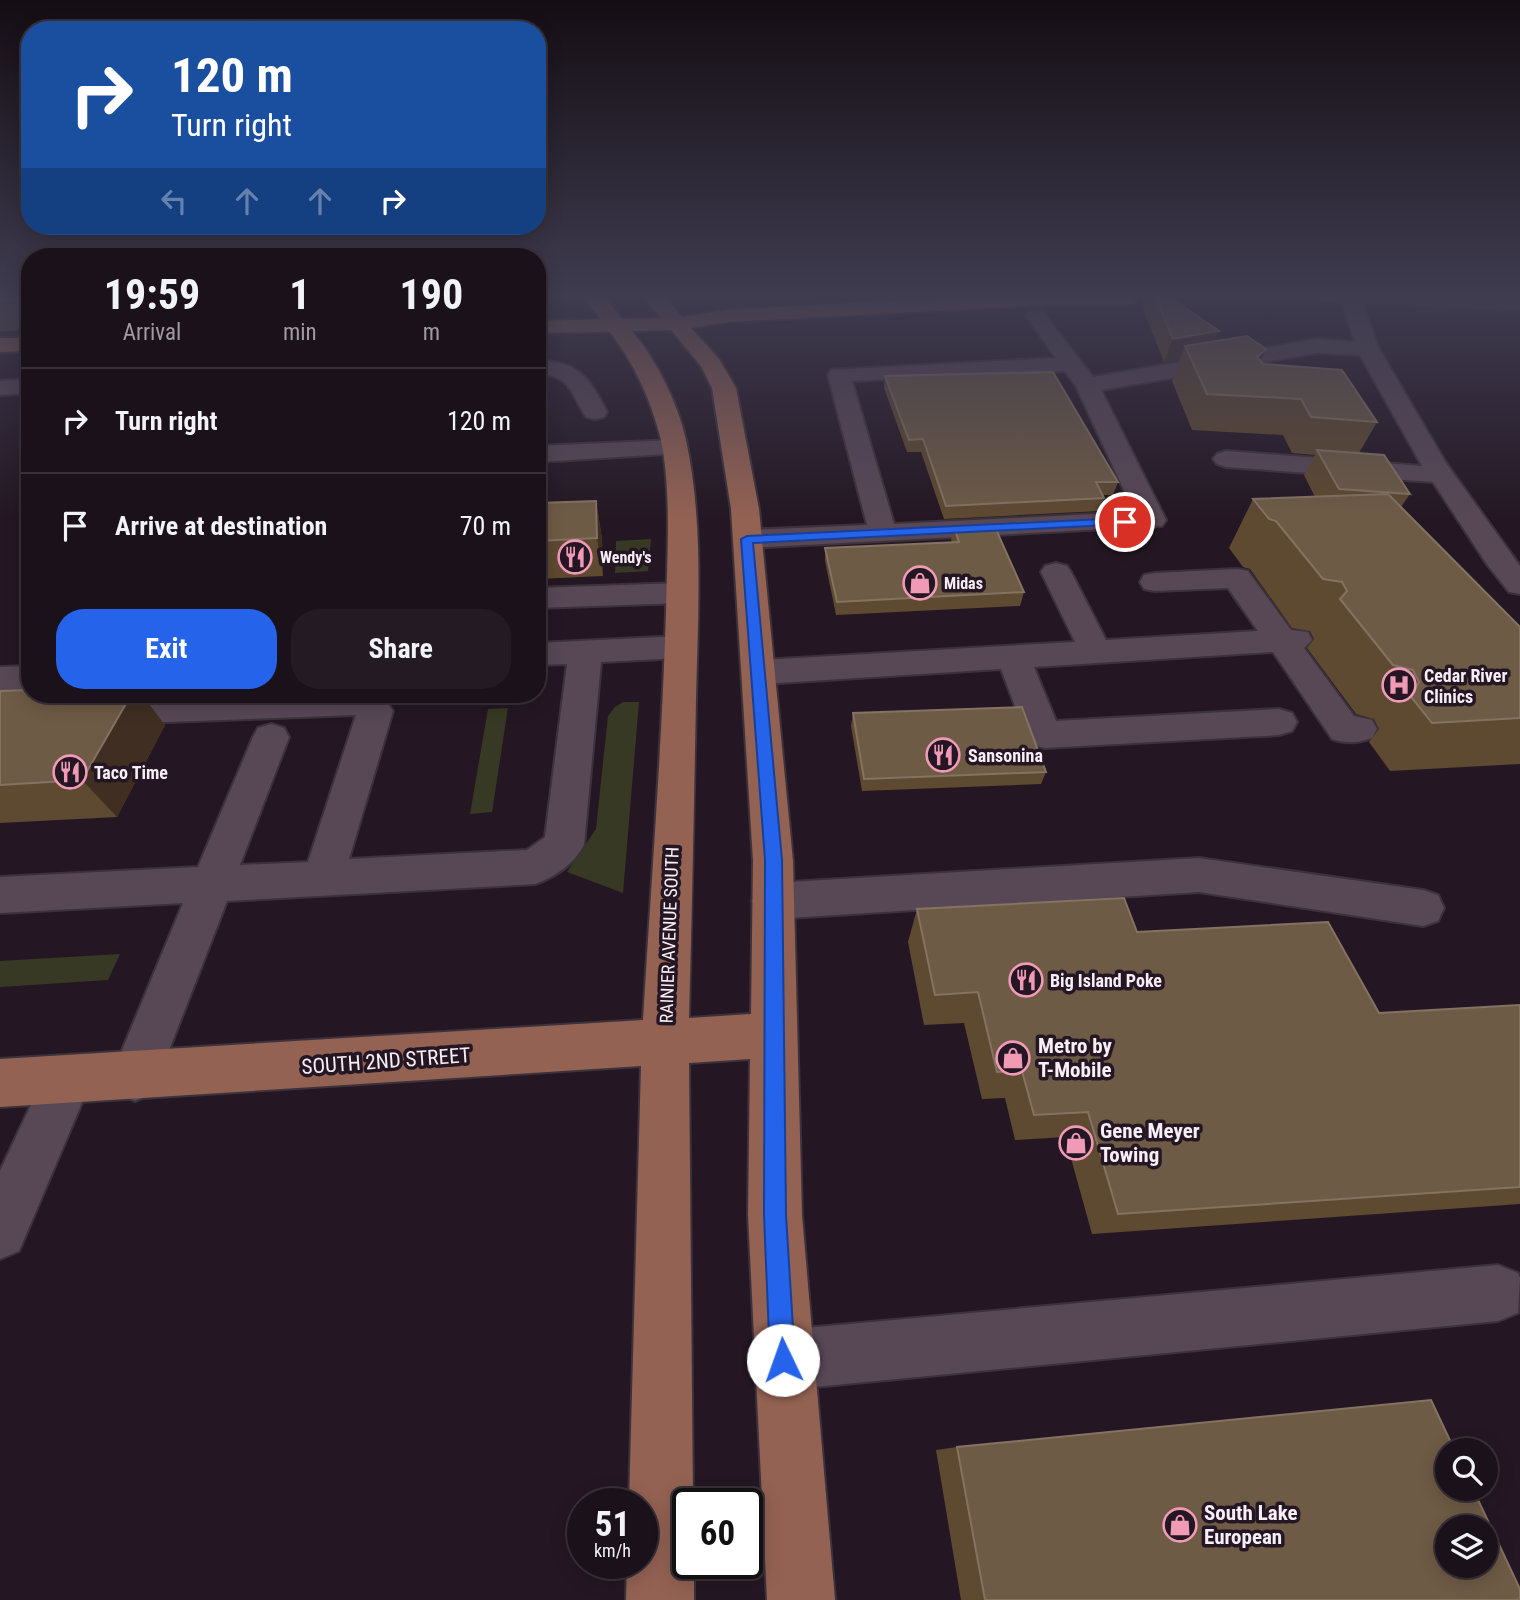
<!DOCTYPE html>
<style>
:root{--surface:#1b111a;--page:#241a23;--text:#f1f3f6;--muted:#a09da2;--line:#393139;--accent:#2563eb}
body{margin:0;font-family:"Roboto Condensed",sans-serif;background:var(--page);color:var(--text);height:100vh;display:flex;flex-direction:column;font-size:26px;white-space:nowrap}
*{box-sizing:border-box;margin:0}
p{font-size:23px;color:var(--muted)}
.icon{flex:none;width:38px;height:38px;fill:none;stroke:currentColor;stroke-width:2;stroke-linecap:round;stroke-linejoin:round}
.map{position:relative;flex:1;overflow:hidden}
.drawer{position:absolute;left:21px;top:248px;width:525px;height:455px;display:flex;flex-direction:column;background:var(--surface);border-radius:28px;box-shadow:0 4px 18px #0003,0 0 0 2px var(--line)}
.drawer>*{flex:none}
.hud{position:absolute;left:21px;top:21px;width:525px;height:214px;border-radius:28px;box-shadow:0 4px 18px #0003,0 0 0 2px var(--line);background:#1a4fa0;color:#fff;overflow:hidden}
.tools{position:absolute;left:1435px;top:1438px;display:grid;gap:14px}
.tools a{display:grid;place-items:center;width:63px;height:63px;border-radius:50%;background:var(--surface);box-shadow:0 4px 18px #0003,0 0 0 2px var(--line);font-size:35px}
.speed{position:absolute;left:567px;top:1488px;display:flex;gap:14px;font-size:35px;font-weight:700;text-align:center}
.speed>*{display:grid;place-content:center;width:91px;height:91px;border-radius:50%;background:var(--surface);box-shadow:0 4px 18px #0003,0 0 0 2px var(--line);line-height:1}
.speed small{font-size:18px;font-weight:400}
.speed .limit{border:4px solid #111;border-radius:10px;background:#fff;color:#111}
.pin{position:absolute;display:grid;place-items:center;width:60px;height:60px;color:#fff;margin:-30px;border:4px solid #fff;border-radius:50%;box-shadow:0 2px 7px #0007}
.me{position:absolute;width:77px;margin:-38px;rotate:357deg;stroke-linejoin:round;filter:drop-shadow(0 0 5px #0008)}
.turn{display:flex;align-items:center;gap:24px;height:147px;padding:0 35px;font-size:32px}
.turn .icon{width:91px;height:91px;stroke-width:2.5}
.turn b{display:block;font-size:49px;line-height:60px}
.lanes{display:flex;align-items:center;height:66px;padding:0 35px;background:#0003;justify-content:center;gap:35px;direction:ltr}
.lanes .off{opacity:.35}
.eta{display:flex;justify-content:space-evenly;align-items:center;height:119px;text-align:center}
.eta b{font-size:42px;font-weight:700;line-height:49px}
.cta{display:flex;gap:14px;margin-top:auto;padding:14px 35px}
.cta a{flex:1;height:80px;border-radius:28px;background:var(--accent);color:#fff;font-size:28px;font-weight:700;line-height:80px;text-align:center}
.cta a+a{background:var(--page);color:var(--text)}
ul{padding:0;list-style:none}
li{display:flex;align-items:center;gap:21px;height:105px;padding:0 35px;border-top:2px solid var(--line)}
li div{flex:1}
li b{display:block;font-size:26px}
li em{font-style:normal}
.map>svg:first-child{display:block}
.green{fill:#373924}
.lines{fill:none;stroke-linecap:round;stroke-linejoin:round}
.minor-casing{stroke:#3c323b;stroke-width:4}
.major-casing{stroke:#3c323b;stroke-width:4}
.minor{fill:#584856;fill-rule:evenodd}
.major{fill:#936253;fill-rule:evenodd}
.wall{fill:#5e4931}
.shaded-wall{fill:#402e22}
.building{fill:#6e5b46;stroke:#847262;stroke-width:2;fill-rule:evenodd}
.route{fill:#2563eb;stroke:#184099;stroke-width:2}
.labels{text-anchor:middle;dominant-baseline:central;stroke-width:7;stroke-linejoin:round;paint-order:stroke}
.far-poi-label{font-size:16px;font-weight:bold;fill:#f8eef6;stroke:#241723;text-anchor:start}
.poi-label{font-size:18px;font-weight:bold;fill:#f8eef6;stroke:#241723;text-anchor:start}
.street-label{font-size:18px;fill:#f8eef6;stroke:#241723}
.near-poi-label{font-size:21px;font-weight:bold;fill:#f8eef6;stroke:#241723;text-anchor:start}
.near-street-label{font-size:21px;fill:#f8eef6;stroke:#241723}
</style>
<div class="map">
<svg width="1520" height="1600" viewBox="0 0 1520 1600">
<rect width="100%" height="100%" fill="#241723"/>
<g class="green">
<path d="M 651,539 L 648,571 L 615,573 L 616,541 Z"/>
<path d="M 623,702 L 639,702 L 623,893 L 567,872 L 596,829 L 608,716 L 615,707 Z"/>
<path d="M 508,708 L 492,812 L 470,814 L 488,709 Z"/>
<path d="M 120,954 L 108,980 L 0,987 L 0,961 Z"/>
</g>
<g class="lines">
<defs>
<g id="minor">
<path d="M 1306,294 L 1447,294 L 1520,298 L 1520,310 L 1362,302 L 1379,349 L 1446,463 L 1520,566 L 1520,594 L 1509,592 L 1486,563 L 1433,482 L 1226,467 L 1217,464 L 1213,459 L 1217,454 L 1226,451 L 1422,466 L 1360,355 L 1317,353 L 1101,390 L 1166,520 L 1162,526 L 747,548 L 737,545 L 733,539 L 737,533 L 747,530 L 867,525 L 828,375 L 831,370 L 1056,358 L 1026,316 L 1029,312 L 1043,312 L 1093,377 L 1317,339 L 1355,342 L 1341,301 L 1316,300 ZM 1065,371 L 1076,386 L 1134,512 L 894,524 L 852,381 Z"/>
<path d="M 537,360 C 579,362 589,377 607,412 L 604,417 L 595,419 L 586,417 C 570,393 572,375 537,374 Z"/>
<path d="M 30,379 L 30,393 L 0,395 L 0,381 Z"/>
<path d="M 674,440 L 683,443 L 687,448 L 683,453 L 537,462 L 537,446 Z"/>
<path d="M 1056,563 L 1067,566 L 1071,572 L 1106,640 L 1258,631 L 1228,588 L 1155,591 L 1144,589 L 1140,582 L 1144,575 L 1155,573 L 1237,569 L 1248,571 L 1291,630 L 1308,632 L 1312,640 L 1304,648 L 1354,716 L 1372,720 L 1377,729 L 1372,738 C 1357,743 1347,744 1332,739 L 1273,652 L 1034,667 L 1056,721 L 1279,709 L 1292,713 L 1297,722 L 1292,731 L 1279,735 L 1044,748 L 1031,744 L 1026,735 L 1001,669 L 760,684 L 748,680 L 743,672 L 748,664 L 760,660 L 1075,642 L 1041,572 L 1045,566 Z"/>
<path d="M 681,583 L 692,586 L 696,593 L 692,600 L 681,603 L 537,608 L 537,588 Z"/>
<path d="M 681,636 L 693,639 L 697,647 L 693,655 L 681,658 L 601,662 L 584,845 C 574,864 555,877 535,884 L 227,901 L 152,1094 L 135,1101 L 118,1094 L 111,1077 L 183,903 L 0,913 L 0,877 L 198,867 L 253,737 L 258,728 L 271,724 L 284,728 L 289,737 L 240,865 L 308,862 L 356,715 L 28,727 L 0,738 L 0,711 L 23,702 L 213,695 L 378,695 L 387,702 L 393,711 L 349,859 L 527,850 L 545,837 L 567,664 L 537,665 L 537,643 Z"/>
<path d="M 30,666 L 30,690 L 0,691 L 0,667 Z"/>
<path d="M 1199,858 L 1423,890 L 1438,895 L 1444,908 L 1438,921 L 1423,926 L 1199,892 L 773,919 L 758,914 L 752,901 L 758,888 L 773,883 Z"/>
<path d="M 68,1055 L 85,1062 L 92,1079 L 19,1251 L 0,1259 L 0,1171 L 51,1062 Z"/>
<path d="M 1498,1265 L 1518,1273 L 1520,1278 L 1518,1313 L 1498,1321 L 783,1390 L 762,1381 L 753,1360 L 762,1339 L 783,1330 Z"/>
</g>
<g id="major">
<path d="M 581,294 L 602,294 L 622,319 L 661,318 L 641,294 L 662,294 L 682,317 L 728,310 L 1018,294 L 1133,294 L 1137,299 L 1134,303 L 1127,305 L 1044,305 L 728,322 L 691,328 L 719,359 L 736,388 L 759,509 L 793,861 L 802,1215 L 835,1600 L 767,1600 L 748,1215 L 750,1059 L 689,1063 L 693,1503 L 688,1503 L 688,1563 L 694,1563 L 694,1600 L 626,1600 L 627,1563 L 642,1563 L 642,1503 L 629,1503 L 641,1066 L 0,1107 L 0,1059 L 643,1020 C 651,884 662,748 666,611 C 667,558 672,488 660,436 C 650,398 634,363 610,332 L 537,333 L 537,321 L 601,319 ZM 671,330 L 701,366 L 712,388 L 731,509 L 753,861 L 751,1014 L 689,1018 C 692,911 694,805 696,699 C 698,614 704,523 686,440 C 677,401 657,361 632,331 Z"/>
<path d="M 0,338 L 30,338 L 30,351 L 0,352 Z"/>
</g>
</defs>
<use href="#minor" class="minor-casing"/>
<use href="#major" class="major-casing"/>
<use href="#minor" class="minor"/>
<use href="#major" class="major"/>
</g>
<g class="wall">
<path d="M 0,294 L 30,294 L 30,330 L 0,331 Z"/>
<path d="M 1145,294 L 1165,294 L 1215,341 L 1266,349 L 1261,361 L 1263,364 L 1377,422 L 1359,453 L 1410,494 L 1401,507 L 1520,627 L 1520,764 L 1390,771 L 1369,742 L 1379,729 L 1374,719 L 1356,714 L 1307,648 L 1314,639 L 1310,631 L 1292,628 L 1250,569 L 1243,567 L 1229,548 L 1253,499 L 1315,497 L 1304,475 L 1315,455 L 1292,453 L 1283,435 L 1192,430 L 1172,381 L 1180,360 L 1164,362 L 1142,306 Z"/>
<path d="M 885,376 L 1118,482 L 1113,495 L 1103,495 L 1104,498 L 1100,511 L 944,519 L 921,452 L 907,452 L 884,388 Z"/>
<path d="M 596,501 L 602,539 L 603,576 L 537,579 L 537,503 Z"/>
<path d="M 954,527 L 1024,592 L 1020,606 L 836,615 L 825,561 L 825,548 L 952,542 L 951,540 Z"/>
<path d="M 0,691 L 30,695 L 142,695 L 165,725 L 117,817 L 0,823 Z"/>
<path d="M 853,713 L 1046,772 L 1041,784 L 862,791 L 851,726 Z"/>
<path d="M 917,909 L 1137,932 L 1379,1013 L 1520,1005 L 1520,1204 L 1092,1234 L 1065,1137 L 1015,1140 L 1005,1098 L 982,1099 L 964,1023 L 924,1025 L 908,942 Z"/>
<path d="M 957,1447 L 1520,1600 L 961,1600 L 936,1450 Z"/>
</g>
<g class="shaded-wall">
<path d="M 1219,331 L 1210,354 L 1185,346 L 1180,360 L 1164,362 L 1173,339 Z"/>
<path d="M 1266,349 L 1251,384 L 1257,357 Z"/>
<path d="M 596,501 L 602,539 L 603,576 L 597,538 Z"/>
<path d="M 131,695 L 142,695 L 165,725 L 117,817 L 82,780 Z"/>
</g>
<g class="building">
<path d="M 0,294 L 30,294 L 30,300 L 0,301 Z"/>
<path d="M 1154,294 L 1165,294 L 1219,331 L 1173,339 Z"/>
<path d="M 1247,336 L 1266,349 L 1257,357 L 1263,364 L 1342,370 L 1377,422 L 1311,417 L 1301,399 L 1207,394 L 1185,346 Z"/>
<path d="M 1053,372 L 1118,482 L 1096,482 L 1104,498 L 946,506 L 923,439 L 909,440 L 885,376 Z"/>
<path d="M 1317,450 L 1384,455 L 1410,494 L 1339,489 Z"/>
<path d="M 1388,494 L 1520,627 L 1520,718 L 1432,723 L 1408,693 L 1414,691 L 1419,682 L 1413,670 L 1393,665 L 1340,599 L 1347,591 L 1342,582 L 1323,579 L 1276,521 L 1269,519 L 1253,499 Z"/>
<path d="M 596,501 L 597,538 L 537,541 L 537,503 Z"/>
<path d="M 994,525 L 1024,592 L 837,602 L 825,548 L 959,542 L 954,527 Z"/>
<path d="M 30,690 L 30,695 L 131,695 L 82,780 L 0,785 L 0,691 Z"/>
<path d="M 1022,707 L 1046,772 L 864,779 L 853,713 Z"/>
<path d="M 1124,898 L 1137,932 L 1328,922 L 1379,1013 L 1520,1005 L 1520,1187 L 1118,1214 L 1088,1112 L 1034,1115 L 1022,1071 L 997,1072 L 978,992 L 935,995 L 917,909 Z"/>
<path d="M 1431,1400 L 1455,1451 L 1447,1451 L 1447,1489 L 1473,1489 L 1520,1589 L 1520,1600 L 985,1600 L 957,1447 ZM 1447,1528 L 1486,1528 L 1486,1566 L 1447,1566 Z"/>
</g>
<linearGradient id="sky" x2="0" y2="1"><stop stop-color="#140d13"/><stop offset="0.57" stop-color="#3f3c50"/><stop offset="1" stop-color="#3f3c50" stop-opacity="0"/></linearGradient>
<rect width="1520" height="518" fill="url(#sky)"/>
<path class="route" d="M 1125,518 L 1129,519 L 1129,524 L 753,543 L 782,860 L 786,1215 L 795,1360 L 791,1369 L 783,1372 L 774,1369 L 770,1360 L 764,1215 L 765,860 L 741,539 L 747,536 Z"/>
<defs>
<symbol id="restaurant-ring" viewBox="-11 -11 22 22"><circle r="9.5" fill="#241723" stroke="#f09ab6" stroke-width="1.5"/><path d="M-5-6h1v4h1v-4h1v4h1v-4h1v5L-1.5 .5V6h-2V.5L-5-1ZM5-6V6H3V1.5H1.5Q1.5-4 5-6Z" fill="#f09ab6"/></symbol>
<symbol id="shop-ring" viewBox="-11 -11 22 22"><circle r="9.5" fill="#241723" stroke="#f09ab6" stroke-width="1.5"/><path d="M-5-2.5h2.3a2.7 3.5 0 0 1 5.4 0H5L5.5 6h-11ZM-1.5-2.5h3a1.5 2.3 0 0 0-3 0Z" fill="#f09ab6"/></symbol>
<symbol id="hospital-ring" viewBox="-11 -11 22 22"><circle r="9.5" fill="#241723" stroke="#f09ab6" stroke-width="1.5"/><path d="M-5-5h3v3.5h4V-5h3V5h-3V1.5h-4V5h-3Z" fill="#f09ab6"/></symbol>
</defs>
<g fill-rule="evenodd">
<use href="#restaurant-ring" x="556" y="538" width="38" height="38"/>
<use href="#shop-ring" x="901" y="564" width="38" height="38"/>
<use href="#hospital-ring" x="1380" y="666" width="38" height="38"/>
<use href="#restaurant-ring" x="924" y="736" width="38" height="38"/>
<use href="#restaurant-ring" x="51" y="753" width="38" height="38"/>
<use href="#restaurant-ring" x="1007" y="961" width="38" height="38"/>
<use href="#shop-ring" x="994" y="1039" width="38" height="38"/>
<use href="#shop-ring" x="1057" y="1124" width="38" height="38"/>
<use href="#shop-ring" x="1161" y="1506" width="38" height="38"/>
</g>
<g class="labels">
<g class="far-poi-label">
<text x="600" y="557">Wendy's</text>
<text x="944" y="583">Midas</text>
</g>
<g class="poi-label">
<text x="1424" y="675">Cedar River<tspan x="1424" dy="21">Clinics</tspan></text>
<text x="968" y="755">Sansonina</text>
<text x="94" y="772">Taco Time</text>
<text x="1050" y="980">Big Island Poke</text>
</g>
<g class="street-label">
<text transform="translate(669 935) rotate(-88)">RAINIER AVENUE SOUTH</text>
</g>
<g class="near-poi-label">
<text x="1038" y="1046">Metro by<tspan x="1038" dy="24">T-Mobile</tspan></text>
<text x="1100" y="1131">Gene Meyer<tspan x="1100" dy="24">Towing</tspan></text>
<text x="1204" y="1513">South Lake<tspan x="1204" dy="24">European</tspan></text>
</g>
<g class="near-street-label">
<text transform="translate(386 1061) rotate(-4)">SOUTH 2ND STREET</text>
</g>
</g>
</svg>
<div class="tools">
<a><svg class="icon" aria-label="search" viewBox="0 0 24 24"><circle cx="10" cy="10" r="6"/><path d="M15 15l6 6"/></svg></a>
<a><svg class="icon" aria-label="layers" viewBox="0 0 24 24"><path d="M12 4l9 5-9 5-9-5zM3 14l9 5 9-5"/></svg></a>
</div>
<div class="speed"><div>51<small>km/h</small></div><div class="limit">60</div></div>
<div class="pin" style="left:1125px;top:522px;background:#d93025"><svg class="icon" aria-label="arrive" viewBox="0 0 24 24"><path d="M6 21V4h12l-3 4 3 4H6"/></svg></div>
<svg class="me" style="left:783px;top:1360px" viewBox="-20 -20 40 40"><circle r="19" fill="#fff"/><path d="M0-13L10 11 0 6-10 11z" fill="#2563eb"/></svg>
<div class="hud">
<div class="turn"><svg class="icon" aria-label="right" viewBox="0 0 24 24"><path d="M7 20v-9h11M14 6l5 5-5 5"/></svg><div><b>120 m</b>Turn right</div></div>
<div class="lanes"><svg class="icon off" aria-label="left" viewBox="0 0 24 24"><path d="M17 20v-9H6M10 6l-5 5 5 5"/></svg><svg class="icon off" aria-label="ahead" viewBox="0 0 24 24"><path d="M12 20V5M6 11l6-6 6 6"/></svg><svg class="icon off" aria-label="ahead" viewBox="0 0 24 24"><path d="M12 20V5M6 11l6-6 6 6"/></svg><svg class="icon" aria-label="right" viewBox="0 0 24 24"><path d="M7 20v-9h11M14 6l5 5-5 5"/></svg></div>
</div>
<section class="drawer">
<div class="eta">
<div><b>19:59</b><p>Arrival</p></div>
<div><b>1</b><p>min</p></div>
<div><b>190</b><p>m</p></div>
</div>
<ul>
<li><svg class="icon" aria-label="right" viewBox="0 0 24 24"><path d="M7 20v-9h11M14 6l5 5-5 5"/></svg><div><b>Turn right</b></div><em>120 m</em></li>
<li><svg class="icon" aria-label="arrive" viewBox="0 0 24 24"><path d="M6 21V4h12l-3 4 3 4H6"/></svg><div><b>Arrive at destination</b></div><em>70 m</em></li>
</ul>
<div class="cta"><a>Exit</a><a>Share</a></div>
</section>
</div>
